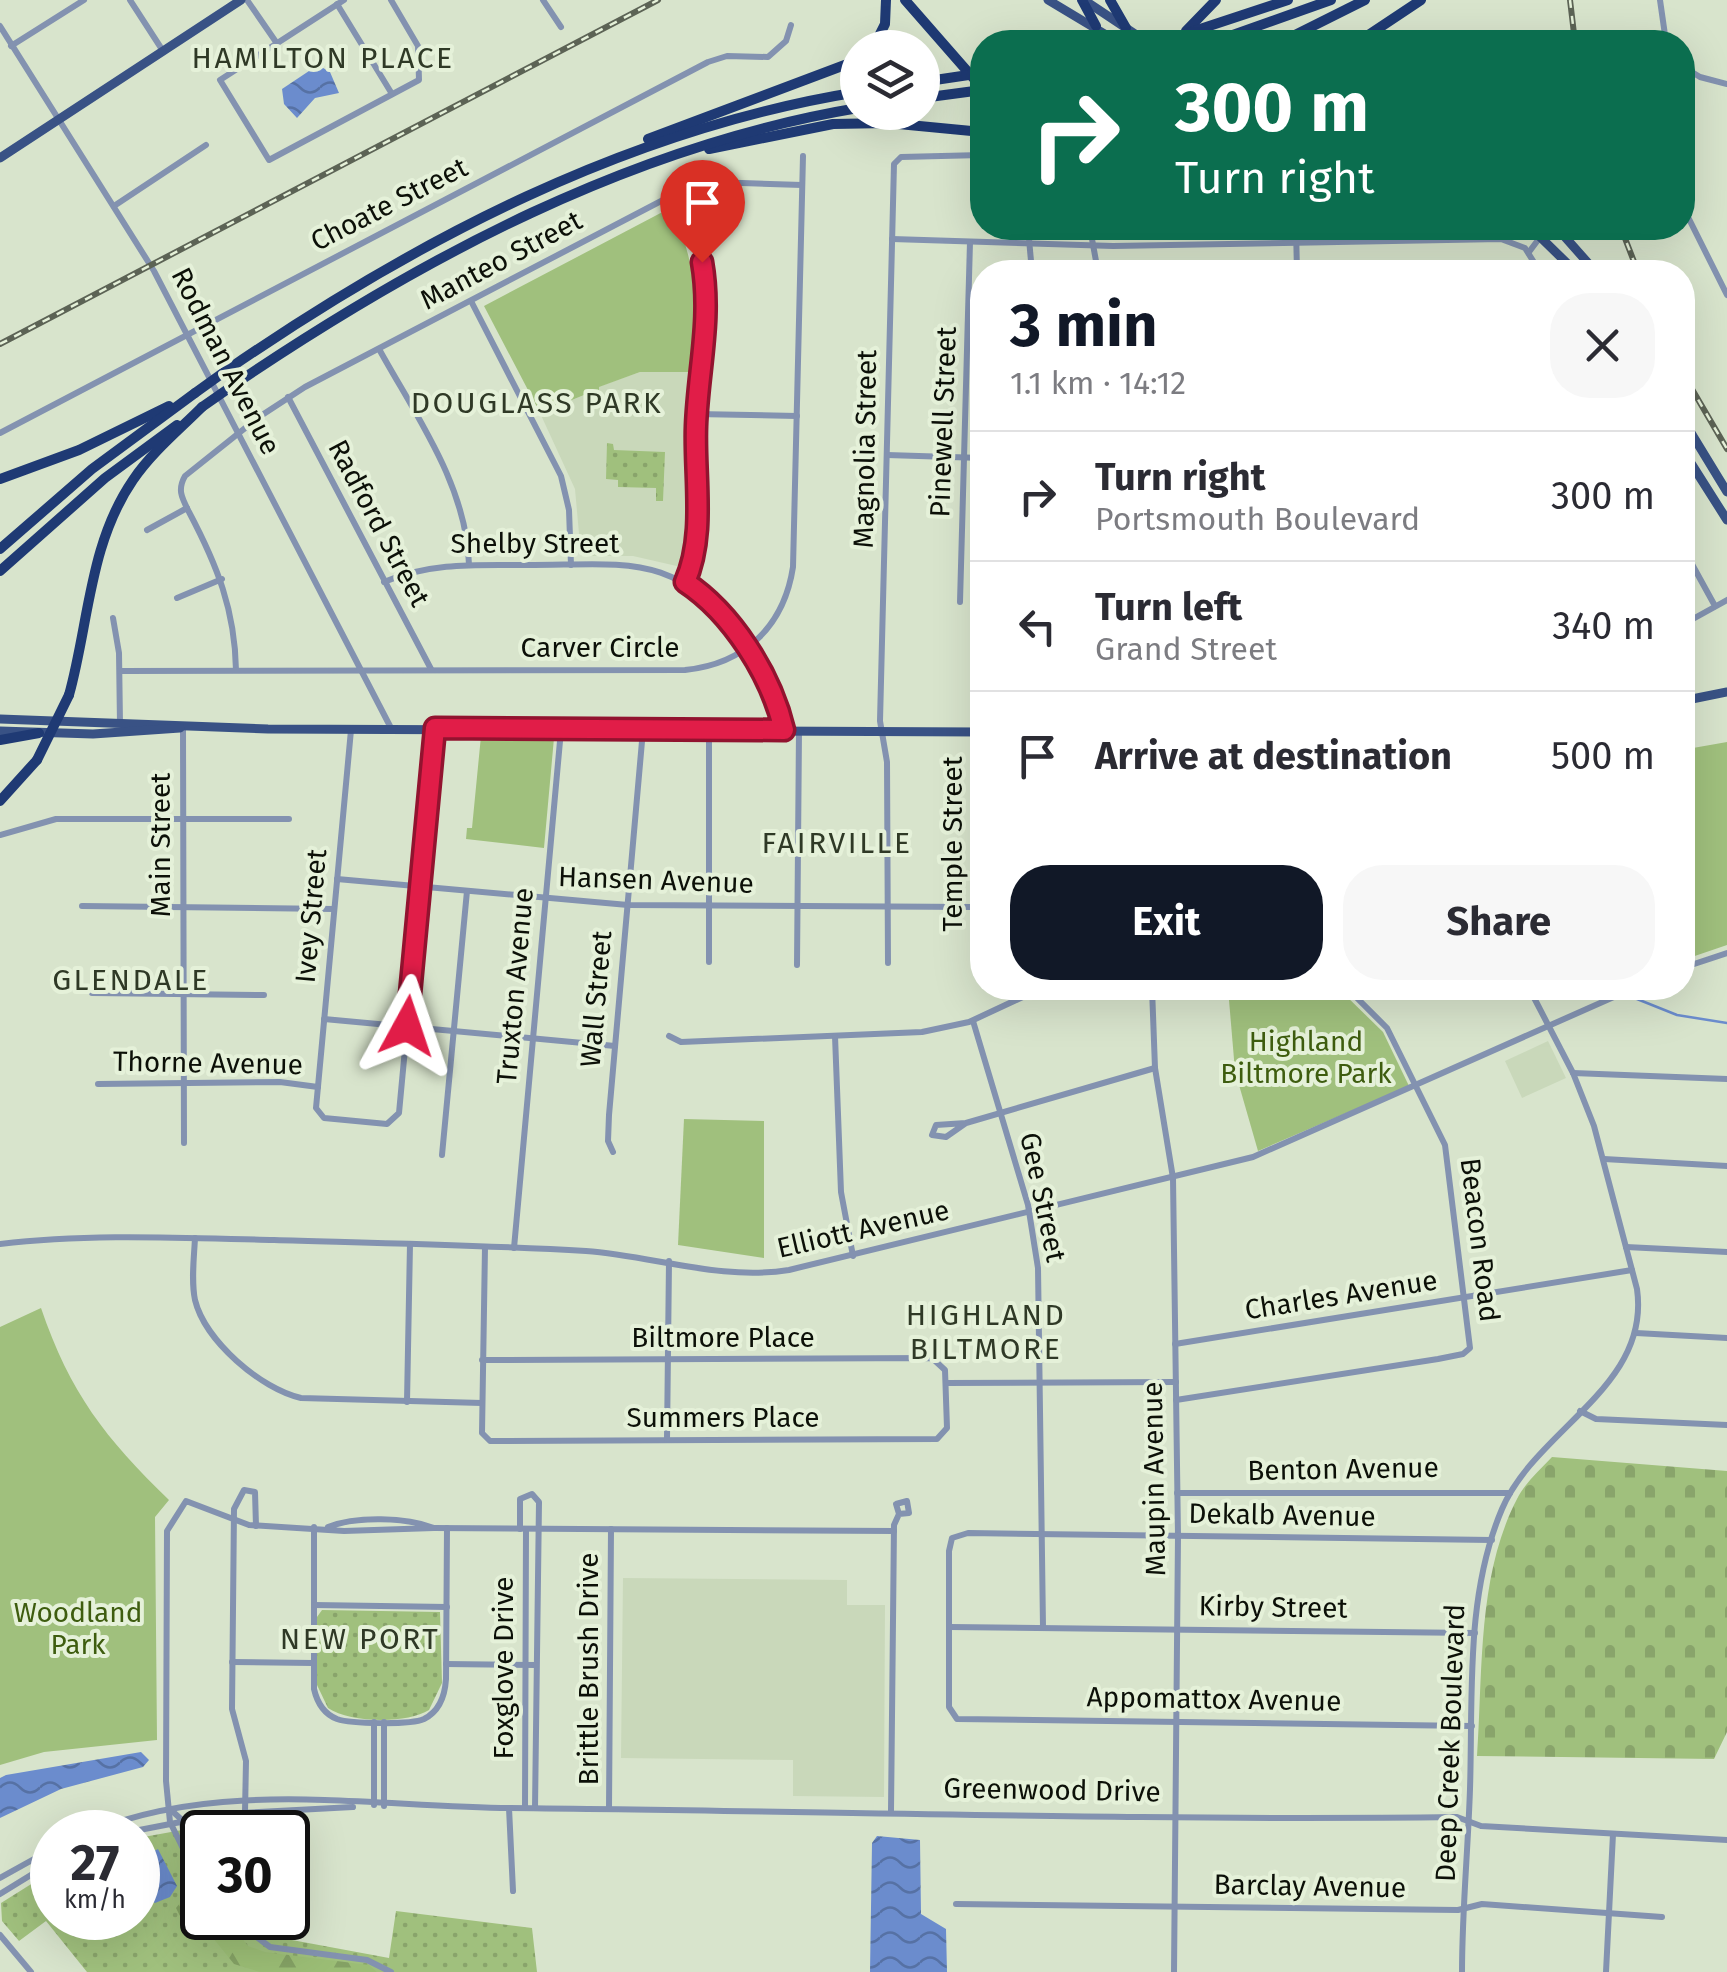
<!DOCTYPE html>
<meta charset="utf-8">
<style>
:root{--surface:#fff;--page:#f7f7f7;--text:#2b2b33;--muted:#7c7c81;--line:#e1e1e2;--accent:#111827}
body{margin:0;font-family:"Fira Sans",sans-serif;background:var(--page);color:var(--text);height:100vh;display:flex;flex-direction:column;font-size:38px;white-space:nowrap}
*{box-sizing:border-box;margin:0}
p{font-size:32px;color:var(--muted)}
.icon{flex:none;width:55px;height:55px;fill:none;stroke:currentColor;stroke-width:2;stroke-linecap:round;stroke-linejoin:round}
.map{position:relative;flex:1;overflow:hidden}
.panel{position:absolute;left:970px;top:260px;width:725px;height:740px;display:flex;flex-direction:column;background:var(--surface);border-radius:40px;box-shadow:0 10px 40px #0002}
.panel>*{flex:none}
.hud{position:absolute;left:970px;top:30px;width:725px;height:210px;border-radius:40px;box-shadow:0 10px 40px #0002;background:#0b6e4f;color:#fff;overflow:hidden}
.controls{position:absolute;left:840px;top:30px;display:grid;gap:20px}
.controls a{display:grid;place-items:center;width:100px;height:100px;border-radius:50%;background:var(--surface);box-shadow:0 10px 40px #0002;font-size:50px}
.speed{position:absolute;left:30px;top:1810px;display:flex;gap:20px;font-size:50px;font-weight:700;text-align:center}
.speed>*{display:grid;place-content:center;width:130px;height:130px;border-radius:50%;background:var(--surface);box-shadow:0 10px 40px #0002;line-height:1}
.speed small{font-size:25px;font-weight:400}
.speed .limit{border:5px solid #111;border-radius:15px;background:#fff;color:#111}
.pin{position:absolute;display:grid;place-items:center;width:85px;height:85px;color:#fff;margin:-102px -42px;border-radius:50% 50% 50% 0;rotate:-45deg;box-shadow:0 0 10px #0007}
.pin .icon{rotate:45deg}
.me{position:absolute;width:110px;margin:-55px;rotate:5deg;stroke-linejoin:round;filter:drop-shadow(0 0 8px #0008)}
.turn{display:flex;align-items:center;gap:35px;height:210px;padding:0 40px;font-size:45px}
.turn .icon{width:130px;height:130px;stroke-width:2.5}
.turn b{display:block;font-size:70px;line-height:85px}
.round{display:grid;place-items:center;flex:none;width:105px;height:105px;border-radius:40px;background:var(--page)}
.overview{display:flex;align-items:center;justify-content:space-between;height:170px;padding:0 40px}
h1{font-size:60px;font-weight:700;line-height:75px;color:var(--accent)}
.button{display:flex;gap:20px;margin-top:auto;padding:20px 40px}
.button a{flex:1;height:115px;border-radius:40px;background:var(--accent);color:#fff;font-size:40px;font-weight:700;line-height:115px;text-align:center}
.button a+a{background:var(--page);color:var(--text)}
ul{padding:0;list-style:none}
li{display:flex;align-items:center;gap:30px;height:130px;padding:0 40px;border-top:2px solid var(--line)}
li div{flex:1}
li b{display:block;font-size:38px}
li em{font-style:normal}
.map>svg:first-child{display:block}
.built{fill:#c9d8ba}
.grass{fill:url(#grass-dots)}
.forest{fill:url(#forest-firs)}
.cemetery{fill:url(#cemetery-stones)}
.green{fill:#a0c07d}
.water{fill:url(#water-waves)}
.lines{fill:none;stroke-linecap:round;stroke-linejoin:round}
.stream{stroke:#6b8ccd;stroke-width:2.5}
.minor{stroke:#8392b0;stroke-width:6}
.major{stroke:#395285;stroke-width:9}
.highway{stroke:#1f3a74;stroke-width:10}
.rail-casing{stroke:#5c6355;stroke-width:6}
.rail{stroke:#e5f1d9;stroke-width:2.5;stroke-dasharray:8;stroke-linecap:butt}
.highway-bridge{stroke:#1f3a74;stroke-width:10}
.route-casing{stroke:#92132f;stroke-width:25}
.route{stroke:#e11d48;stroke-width:18}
.labels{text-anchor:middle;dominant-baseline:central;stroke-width:8;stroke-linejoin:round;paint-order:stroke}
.street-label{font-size:28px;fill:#0c1008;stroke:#e5f1d9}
.park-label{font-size:28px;fill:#3e5d0f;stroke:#e5f1d9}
.neighbourhood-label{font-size:30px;letter-spacing:2.5px;fill:#2f3926;stroke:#e5f1d9}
</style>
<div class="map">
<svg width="1727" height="1972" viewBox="0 0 1727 1972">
<defs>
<pattern id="grass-dots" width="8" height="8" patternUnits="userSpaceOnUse" patternTransform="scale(2.5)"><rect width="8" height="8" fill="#a0c07d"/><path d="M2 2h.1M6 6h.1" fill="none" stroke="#89a46b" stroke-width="1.8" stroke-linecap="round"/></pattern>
<pattern id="forest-firs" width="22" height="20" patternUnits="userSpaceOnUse" patternTransform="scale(2.5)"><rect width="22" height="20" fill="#9bbd75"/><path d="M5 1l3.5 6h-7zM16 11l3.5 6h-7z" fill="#84a164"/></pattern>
<pattern id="cemetery-stones" width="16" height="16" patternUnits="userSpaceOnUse" patternTransform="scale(2.5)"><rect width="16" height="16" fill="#a0c07d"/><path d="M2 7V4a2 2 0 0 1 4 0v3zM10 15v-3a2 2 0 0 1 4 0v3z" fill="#89a46b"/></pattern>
<pattern id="water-waves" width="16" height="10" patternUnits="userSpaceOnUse" patternTransform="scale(2.5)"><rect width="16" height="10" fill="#6b8ccd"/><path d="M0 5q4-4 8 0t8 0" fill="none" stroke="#5671a4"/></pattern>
</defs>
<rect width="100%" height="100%" fill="#d8e4cc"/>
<g class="built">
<path d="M 640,372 L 694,372 L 689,409 L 688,551 L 681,567 L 633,556 L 581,556 L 575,489 L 540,413 L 584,395 L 599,395 L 598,387 Z"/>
<path d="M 1548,1041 L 1566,1078 L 1522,1098 L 1505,1061 Z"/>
<path d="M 623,1578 L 847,1580 L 847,1605 L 885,1605 L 884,1797 L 793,1796 L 793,1760 L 621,1758 Z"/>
</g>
<g class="grass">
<path d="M 607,443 L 613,444 L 614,450 L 665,452 L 663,501 L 656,501 L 656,488 L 618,487 L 618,480 L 606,479 Z"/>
<path d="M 322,1610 L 440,1612 L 442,1683 L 429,1710 C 407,1724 350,1723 328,1708 L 317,1685 L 317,1617 Z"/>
<path d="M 215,1824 L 216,1832 L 202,1832 L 202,1918 L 246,1918 L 265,1935 L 389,1958 L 396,1911 L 532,1928 L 537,1972 L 87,1972 L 46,1921 L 19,1941 L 2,1921 L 1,1903 L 52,1871 L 52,1918 L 138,1918 L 138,1838 Z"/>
</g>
<path class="forest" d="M 194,1901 L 202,1903 L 202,1918 L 226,1918 L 248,1946 L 265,1952 L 369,1965 L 377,1972 L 260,1972 L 234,1964 L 200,1922 L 181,1918 L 176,1908 L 180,1903 Z"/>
<path class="cemetery" d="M 1552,1457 L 1727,1471 L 1727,1732 L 1714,1759 L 1477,1756 C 1483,1672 1477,1576 1517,1499 C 1524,1484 1540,1470 1552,1457 Z"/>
<g class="green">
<path d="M 672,207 C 695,263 702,312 694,372 L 640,372 L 599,387 L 599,395 L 584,395 L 540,413 L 484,306 Z"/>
<path d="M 1685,710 L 1693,748 L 1727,742 L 1727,945 L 1683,960 Z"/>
<path d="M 481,736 L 554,738 L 544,848 L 466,839 L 467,828 L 472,828 Z"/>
<path d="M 1228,988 L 1338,988 L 1383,1032 L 1409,1086 L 1258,1151 L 1235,1071 Z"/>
<path d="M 684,1119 L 764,1121 L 764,1258 L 678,1245 Z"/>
<path d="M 41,1308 C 70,1393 105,1438 169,1500 L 155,1517 L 157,1740 L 44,1752 L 0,1765 L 0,1327 Z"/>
</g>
<g class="water">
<path d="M 318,65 L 330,72 L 339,93 L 315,98 L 297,118 L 284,104 L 282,89 Z"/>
<path d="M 141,1752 L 149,1760 L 143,1767 L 61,1789 L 0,1818 L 0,1778 L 6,1775 Z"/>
<path d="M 877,1836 L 920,1840 L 921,1914 L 946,1929 L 947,1972 L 870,1972 L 872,1843 Z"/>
<path d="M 158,1849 L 177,1886 L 170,1897 L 155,1903 L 138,1892 L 138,1859 Z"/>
</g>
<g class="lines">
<path class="stream" d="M 1637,999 L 1677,1015 L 1727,1023"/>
<g class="minor">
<path d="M 130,0 L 163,51"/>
<path d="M 247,0 L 276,42"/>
<path d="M 344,0 L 220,80 L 269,160 L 419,80 L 418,46 L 391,0"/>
<path d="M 543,0 L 561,27"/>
<path d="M 1660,0 L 1666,42"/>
<path d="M 337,4 L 392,94"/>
<path d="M 0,26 L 154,271 L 391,728"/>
<path d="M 11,46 L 84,0"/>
<path d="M 1682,66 L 1700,77 L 1727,84"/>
<path d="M 675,194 L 702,262 L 708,319 L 696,414 L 695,552 L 685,582"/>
<path d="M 1682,205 L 1727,295"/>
<path d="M 114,206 L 206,145"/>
<path d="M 1028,228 L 1032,272"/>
<path d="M 1090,228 L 1098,272"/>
<path d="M 1296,228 L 1297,272"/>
<path d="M 892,239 L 1113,246 L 1501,239 L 1525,248 L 1540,272"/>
<path d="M 1529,252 L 1547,228"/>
<path d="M 471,301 L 561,476 L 569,510 L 571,565"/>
<path d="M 379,349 C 416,416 467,486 469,565"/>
<path d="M 288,397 L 431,669"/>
<path d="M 696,414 L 797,416"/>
<path d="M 0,433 L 708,62 L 727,56 L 768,57 L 786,41 L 791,25"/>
<path d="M 887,455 L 982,458"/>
<path d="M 147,530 L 187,508"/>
<path d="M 1682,546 L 1715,606"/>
<path d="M 384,582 C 431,562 477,565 527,565 C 627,565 678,550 741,642 C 760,670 776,696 784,730"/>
<path d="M 177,598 L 222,579"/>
<path d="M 960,602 L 970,242"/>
<path d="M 113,618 L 119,653 L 120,724"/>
<path d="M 1682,625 L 1727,600"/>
<path d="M 236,670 C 235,610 217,565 189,512 C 182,498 177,490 185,476 L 259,417 L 305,387 L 686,188 L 712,182 L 802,185"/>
<path d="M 120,671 L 685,670 C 745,664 784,626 793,567 L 803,156"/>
<path d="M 183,727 L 184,1143"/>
<path d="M 351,730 L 316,1108 L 324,1118 L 387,1124 L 399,1113 L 435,728"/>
<path d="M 709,730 L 709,962"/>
<path d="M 0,835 L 56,819 L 289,819"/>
<path d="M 337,879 L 628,905 L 974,907"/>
<path d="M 82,906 L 334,909"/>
<path d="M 975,956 L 975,732"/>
<path d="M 888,963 L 887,762 L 880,721 L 894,164 L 901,157 L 982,155"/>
<path d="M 797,965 L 799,731"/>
<path d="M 1682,968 L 1727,953"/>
<path d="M 1152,988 L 1155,1068 L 1173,1178 L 1178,1536 L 1174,1972"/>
<path d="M 92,993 L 264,995"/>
<path d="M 324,1019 L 615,1046"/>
<path d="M 973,1021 L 1028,1205 L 1038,1268 L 1043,1627"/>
<path d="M 669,1036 L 681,1042 L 922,1032 L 969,1022 L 1042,988"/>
<path d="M 835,1036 L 841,1192 L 853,1256"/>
<path d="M 1573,1073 L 1727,1079"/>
<path d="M 98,1084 L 280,1082 L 318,1087"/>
<path d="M 966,1123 L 936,1125 L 932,1135 L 946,1137 L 966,1123 L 1155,1068"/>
<path d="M 613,1152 L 608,1141 L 609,1115 L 643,730"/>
<path d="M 442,1155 L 467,891"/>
<path d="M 1604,1159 L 1727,1166"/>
<path d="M 195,1238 C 194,1258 191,1281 195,1300 C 205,1341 261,1389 301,1398 L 482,1403"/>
<path d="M 0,1244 C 91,1233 183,1238 274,1240 C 378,1243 482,1245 586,1251 C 654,1256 721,1281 789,1270 L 1253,1157 L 1634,988"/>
<path d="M 1626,1247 L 1727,1252"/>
<path d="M 514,1248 L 561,730"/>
<path d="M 1636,1333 L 1727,1338"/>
<path d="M 1175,1344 L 1632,1270"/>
<path d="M 482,1360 L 932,1358 L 945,1370 L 947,1428 L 937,1439 L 490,1441 L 482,1433 L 485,1247"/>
<path d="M 946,1383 L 1176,1382"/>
<path d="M 1176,1400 L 1438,1359 L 1463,1354 L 1470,1348 L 1445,1145 L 1387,1028 L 1347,988"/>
<path d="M 407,1402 L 410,1244"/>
<path d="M 1580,1411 L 1596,1419 L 1727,1425"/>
<path d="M 667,1439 L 669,1261"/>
<path d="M 1177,1493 L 1510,1493"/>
<path d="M 314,1527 L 314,1689 C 317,1702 324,1714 337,1719 C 351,1724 411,1725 424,1719 C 440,1711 445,1695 446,1679 L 447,1528"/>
<path d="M 434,1528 L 894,1531"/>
<path d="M 520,1529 L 520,1499 L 532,1494 L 539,1502 L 535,1808"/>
<path d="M 314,1605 L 447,1607"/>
<path d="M 950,1627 L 1475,1633"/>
<path d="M 232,1662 L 313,1663"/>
<path d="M 446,1664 L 536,1665"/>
<path d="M 374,1722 L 374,1805"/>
<path d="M 384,1722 L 384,1806"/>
<path d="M 1472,1726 L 957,1719 L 949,1707 L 949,1551 L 952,1538 L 968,1533 L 1492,1540"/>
<path d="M 509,1808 L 513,1891"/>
<path d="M 525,1808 L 526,1529"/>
<path d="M 609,1809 L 611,1529"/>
<path d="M 171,1810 L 182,1820 L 185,1852"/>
<path d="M 891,1811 L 894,1525 L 899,1514 L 896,1504 L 907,1501 L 909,1513 L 899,1514"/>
<path d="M 245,1812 L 246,1761 L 232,1709 L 234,1509 L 244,1490 L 255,1492 L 256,1526"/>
<path d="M 90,1832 C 222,1778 372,1807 510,1808 C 825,1811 1141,1821 1457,1817 L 1481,1826 L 1727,1840"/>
<path d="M 129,1832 L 222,1814 L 353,1807"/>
<path d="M 0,1878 L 52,1849"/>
<path d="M 202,1887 L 170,1822 L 166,1781 L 167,1531 L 186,1501 L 249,1525 L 344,1531 L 434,1528 C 406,1517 356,1516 328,1527"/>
<path d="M 0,1894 L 52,1862"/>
<path d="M 956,1904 L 1458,1910 L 1482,1904 L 1662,1917"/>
<path d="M 231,1918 L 270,1947 L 367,1960 L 391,1972"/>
<path d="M 0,1935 L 31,1972"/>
<path d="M 1462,1972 C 1462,1911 1468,1850 1470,1789 C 1473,1696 1465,1596 1502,1509 C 1536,1429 1651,1387 1637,1289 L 1594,1126 L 1573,1073 L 1529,988"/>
<path d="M 1606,1972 L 1613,1834"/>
</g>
<g class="major">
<path d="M 1048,0 L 1118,42"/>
<path d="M 1084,0 L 1147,42"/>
<path d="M 0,158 L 241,0"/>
<path d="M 1531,228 L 1576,272"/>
<path d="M 1557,228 L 1596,272"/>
<path d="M 1682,418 L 1727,492"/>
<path d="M 1682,449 L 1727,520"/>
<path d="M 1682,701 L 1727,692"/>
<path d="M 0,719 L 268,729 L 982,732"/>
<path d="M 0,731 L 93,734 L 180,728"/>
</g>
<g class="highway">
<path d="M 905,0 L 982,88"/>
<path d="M 1082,0 L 1096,26"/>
<path d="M 1110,0 L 1126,28"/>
<path d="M 1186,31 L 1216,0"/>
<path d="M 1182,35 L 1288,0"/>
<path d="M 1213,42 L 1331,0"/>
<path d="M 1281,42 L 1365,0"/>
<path d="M 1358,42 L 1421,0"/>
<path d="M 873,48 L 885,24 L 886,0"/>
<path d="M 922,98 L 982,90"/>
<path d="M 648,139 L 858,60"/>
<path d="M 709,149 L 833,124 L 888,123 L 982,132"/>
<path d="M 227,370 C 416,240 628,129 858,92"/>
<path d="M 235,384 C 423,257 631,146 858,108"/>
<path d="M 0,479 L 79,450 L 169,406"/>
<path d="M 0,549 L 92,469 L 195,393"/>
<path d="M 0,571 L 105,478 L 177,425"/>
<path d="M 69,695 C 89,623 89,544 133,480 C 152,452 179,430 202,407"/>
<path d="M 0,740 L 39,733"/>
<path d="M 0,801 L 37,760"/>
</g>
<defs>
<g id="rail">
<path d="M 1570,0 L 1575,42"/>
<path d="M 1621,228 L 1638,272"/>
<path d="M 0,344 L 658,0"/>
<path d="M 1682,372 L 1727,449"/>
</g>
</defs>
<use href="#rail" class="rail-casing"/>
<use href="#rail" class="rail"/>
<g class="highway-bridge">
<path d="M 1146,42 L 1182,35"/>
<path d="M 935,80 L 982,73"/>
<path d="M 195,393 L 227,370"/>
<path d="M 202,407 L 235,384"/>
<path d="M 37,760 L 69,695"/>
</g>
</g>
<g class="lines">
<defs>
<path id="route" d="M 407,1026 L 435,728 L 784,730 C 771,675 732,613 685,582 C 706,535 694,476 696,426 C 698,370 712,319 702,262"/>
</defs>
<use href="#route" class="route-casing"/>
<use href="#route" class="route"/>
</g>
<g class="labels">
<g class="street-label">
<text transform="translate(389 204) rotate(-27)">Choate Street</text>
<text transform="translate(501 260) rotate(-28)">Manteo Street</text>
<text transform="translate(226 361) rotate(63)">Rodman Avenue</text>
<text transform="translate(943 422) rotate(-88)">Pinewell Street</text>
<text transform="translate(865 449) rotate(-89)">Magnolia Street</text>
<text transform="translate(379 523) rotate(62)">Radford Street</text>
<text x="535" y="543">Shelby Street</text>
<text x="600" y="647">Carver Circle</text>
<text transform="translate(952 844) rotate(-90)">Temple Street</text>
<text transform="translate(160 845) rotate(-90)">Main Street</text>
<text transform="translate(656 880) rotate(2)">Hansen Avenue</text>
<text transform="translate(311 916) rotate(-85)">Ivey Street</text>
<text transform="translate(515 986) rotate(-85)">Truxton Avenue</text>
<text transform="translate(596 999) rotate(-85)">Wall Street</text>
<text transform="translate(208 1063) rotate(1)">Thorne Avenue</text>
<text transform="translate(1043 1197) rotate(78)">Gee Street</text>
<text transform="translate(863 1229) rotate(-13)">Elliott Avenue</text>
<text transform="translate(1480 1240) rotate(83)">Beacon Road</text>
<text transform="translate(1341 1295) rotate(-9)">Charles Avenue</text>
<text x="723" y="1337">Biltmore Place</text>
<text x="723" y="1417">Summers Place</text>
<text transform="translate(1343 1469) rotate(-1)">Benton Avenue</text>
<text transform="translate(1154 1479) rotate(-91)">Maupin Avenue</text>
<text transform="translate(1282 1515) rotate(1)">Dekalb Avenue</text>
<text transform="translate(1273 1607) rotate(1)">Kirby Street</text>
<text transform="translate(503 1668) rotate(-90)">Foxglove Drive</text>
<text transform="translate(588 1669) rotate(-90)">Brittle Brush Drive</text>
<text transform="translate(1214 1699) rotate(1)">Appomattox Avenue</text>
<text transform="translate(1450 1743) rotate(-88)">Deep Creek Boulevard</text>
<text transform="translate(1052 1790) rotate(1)">Greenwood Drive</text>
<text transform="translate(1310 1886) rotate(1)">Barclay Avenue</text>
</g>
<g class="park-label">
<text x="1306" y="1041">Highland<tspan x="1306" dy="32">Biltmore Park</tspan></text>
<text x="78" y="1612">Woodland<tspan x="78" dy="32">Park</tspan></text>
</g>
<g class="neighbourhood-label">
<text x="323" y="58">HAMILTON PLACE</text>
<text x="537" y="403">DOUGLASS PARK</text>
<text x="837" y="843">FAIRVILLE</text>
<text x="131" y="980">GLENDALE</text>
<text x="986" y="1315">HIGHLAND<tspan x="986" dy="34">BILTMORE</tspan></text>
<text x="360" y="1639">NEW PORT</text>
</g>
</g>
</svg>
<div class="controls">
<a><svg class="icon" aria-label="layers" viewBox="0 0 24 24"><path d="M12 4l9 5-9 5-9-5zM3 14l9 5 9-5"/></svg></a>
</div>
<div class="speed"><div>27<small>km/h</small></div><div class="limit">30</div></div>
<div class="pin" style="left:702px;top:262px;background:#d93025"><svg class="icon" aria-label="arrive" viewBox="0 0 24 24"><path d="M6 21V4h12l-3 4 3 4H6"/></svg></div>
<svg class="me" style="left:407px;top:1026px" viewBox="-20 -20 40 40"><path d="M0-17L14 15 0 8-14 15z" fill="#e11d48" stroke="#fff" stroke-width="4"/></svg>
<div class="hud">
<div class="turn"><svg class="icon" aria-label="right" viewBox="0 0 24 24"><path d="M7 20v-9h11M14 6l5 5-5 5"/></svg><div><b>300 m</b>Turn right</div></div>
</div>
<section class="panel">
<div class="overview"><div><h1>3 min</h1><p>1.1 km · 14:12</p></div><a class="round"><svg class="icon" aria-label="close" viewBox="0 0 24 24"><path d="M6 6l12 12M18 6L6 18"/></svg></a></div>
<ul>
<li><svg class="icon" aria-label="right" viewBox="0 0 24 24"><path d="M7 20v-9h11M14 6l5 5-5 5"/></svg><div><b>Turn right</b><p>Portsmouth Boulevard</p></div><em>300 m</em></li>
<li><svg class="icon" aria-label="left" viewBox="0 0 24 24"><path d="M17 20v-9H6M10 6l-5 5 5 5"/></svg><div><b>Turn left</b><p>Grand Street</p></div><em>340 m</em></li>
<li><svg class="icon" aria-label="arrive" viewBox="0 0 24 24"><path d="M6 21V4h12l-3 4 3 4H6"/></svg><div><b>Arrive at destination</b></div><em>500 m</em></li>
</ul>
<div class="button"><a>Exit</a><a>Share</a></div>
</section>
</div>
